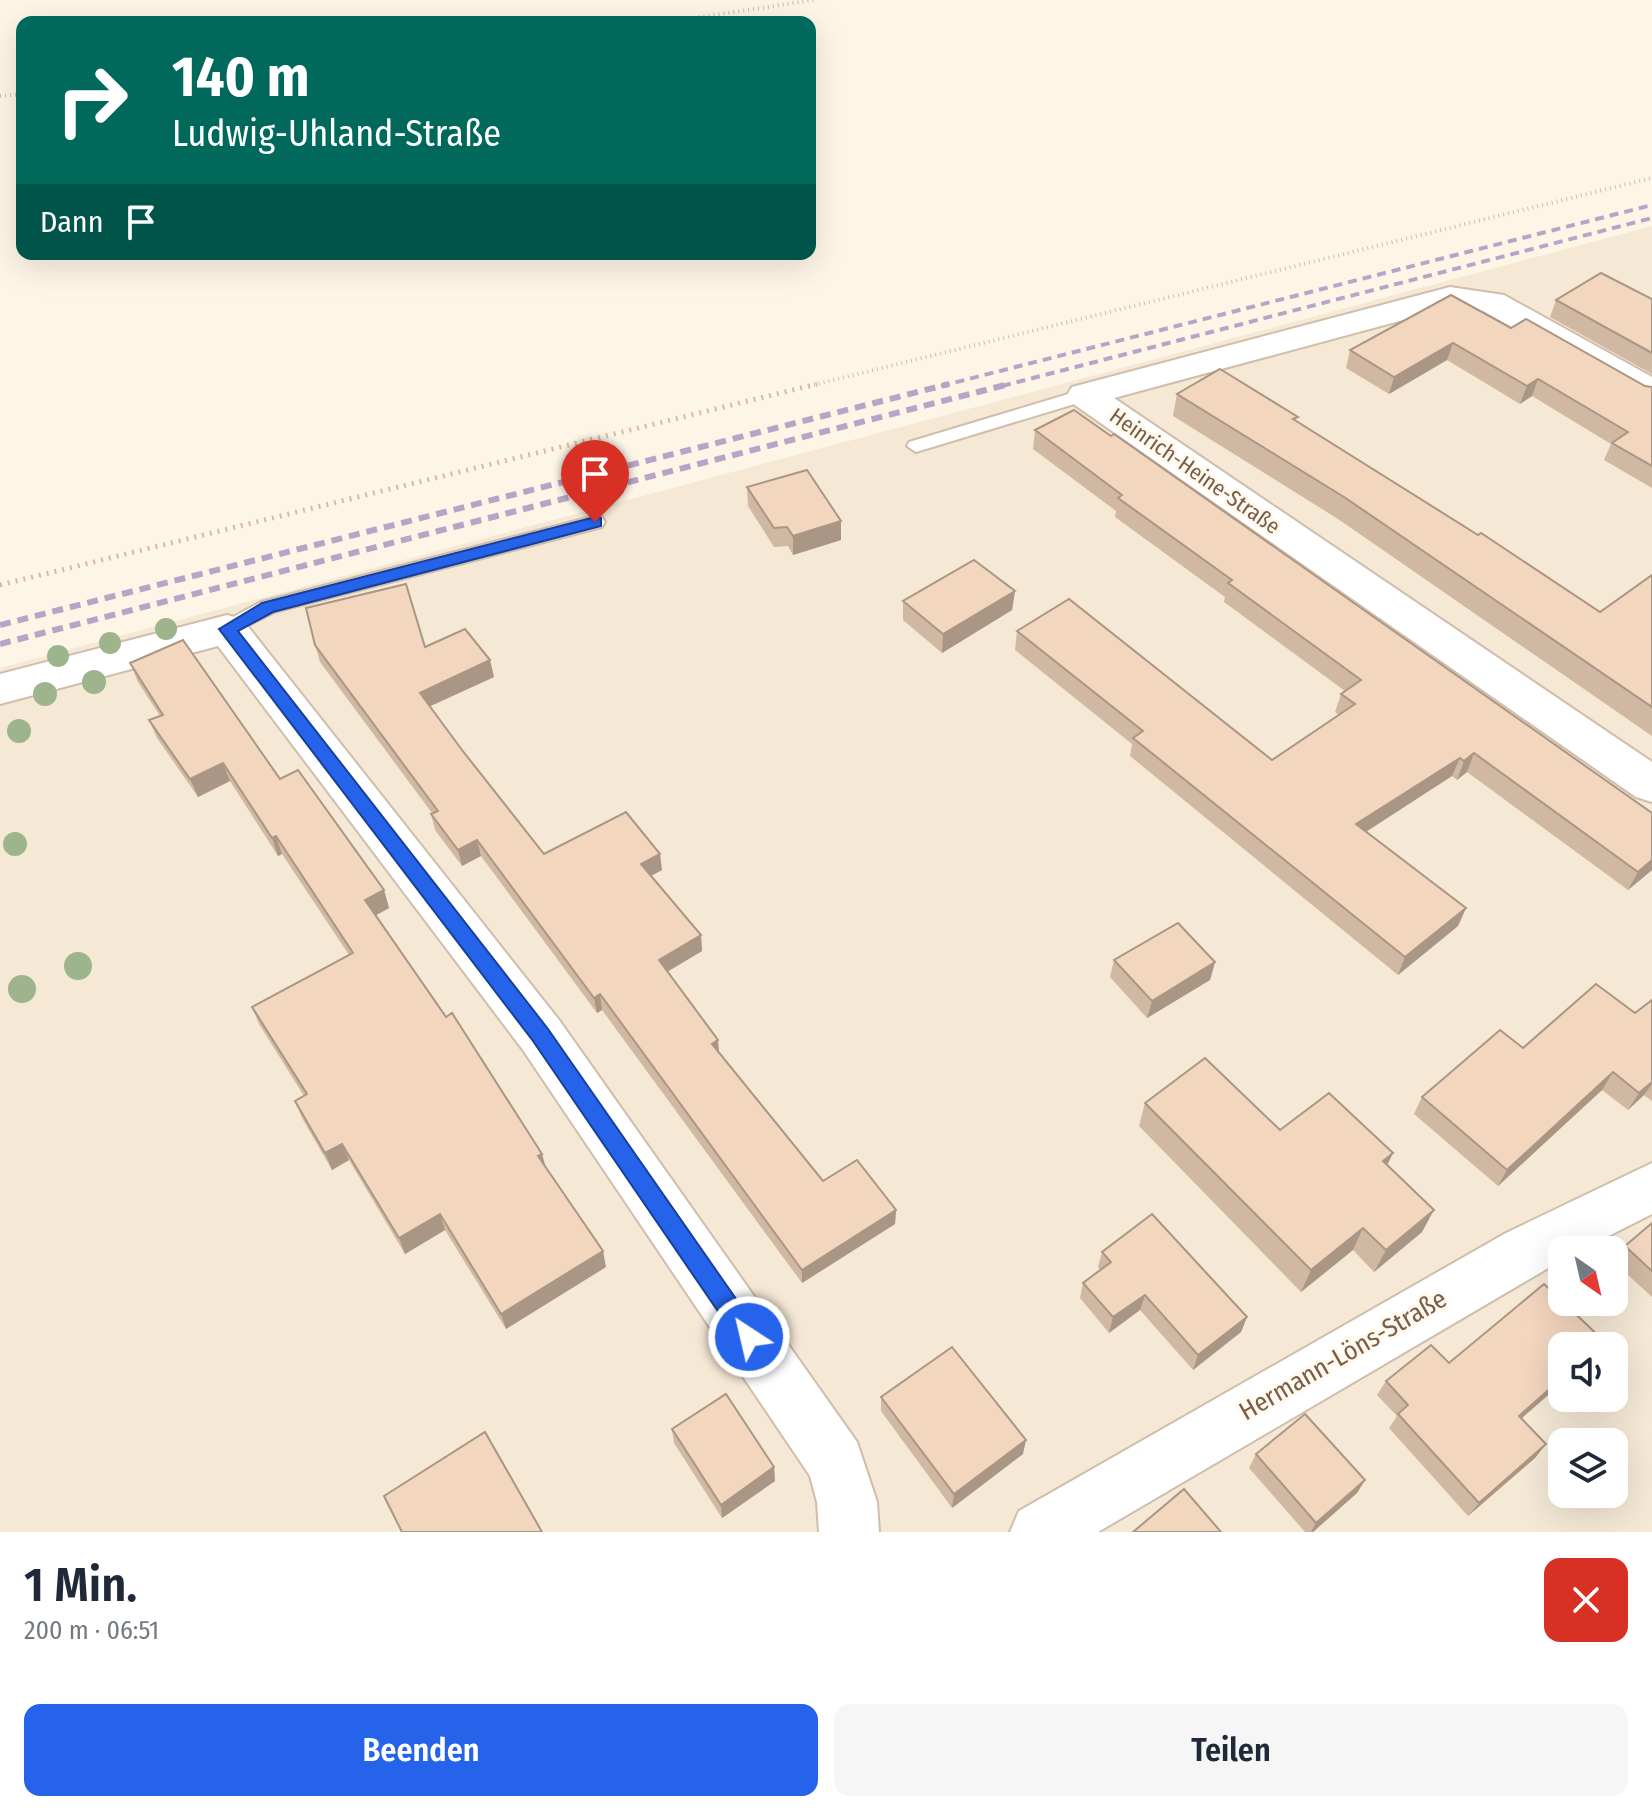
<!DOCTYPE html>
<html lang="de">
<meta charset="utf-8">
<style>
:root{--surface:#fff;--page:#f6f6f7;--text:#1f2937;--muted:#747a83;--accent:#2563eb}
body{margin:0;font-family:"Fira Sans Condensed",sans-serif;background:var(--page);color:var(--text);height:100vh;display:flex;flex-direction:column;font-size:30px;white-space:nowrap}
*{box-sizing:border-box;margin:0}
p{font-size:26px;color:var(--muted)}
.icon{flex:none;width:44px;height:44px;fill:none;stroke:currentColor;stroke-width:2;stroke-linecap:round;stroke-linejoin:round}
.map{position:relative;height:1532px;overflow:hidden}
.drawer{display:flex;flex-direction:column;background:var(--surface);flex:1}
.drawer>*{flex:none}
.top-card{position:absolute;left:16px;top:16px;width:800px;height:244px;border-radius:16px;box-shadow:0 8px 32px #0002;background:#00695c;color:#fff;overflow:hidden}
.needle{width:52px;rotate:146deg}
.tools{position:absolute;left:1548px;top:1236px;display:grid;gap:16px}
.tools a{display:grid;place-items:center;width:80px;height:80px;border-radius:16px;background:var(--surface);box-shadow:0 8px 32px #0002;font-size:40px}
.pin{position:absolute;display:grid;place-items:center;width:68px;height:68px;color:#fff;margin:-82px -34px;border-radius:50% 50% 50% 0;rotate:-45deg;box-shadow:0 0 8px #0007}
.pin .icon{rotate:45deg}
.me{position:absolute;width:88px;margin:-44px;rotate:325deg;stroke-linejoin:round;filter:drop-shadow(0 0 6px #0008)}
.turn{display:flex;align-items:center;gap:28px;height:168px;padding:0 24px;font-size:36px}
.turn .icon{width:104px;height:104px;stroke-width:2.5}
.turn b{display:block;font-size:56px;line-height:68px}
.then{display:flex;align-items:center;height:76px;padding:0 24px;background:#0003;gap:16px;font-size:30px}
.round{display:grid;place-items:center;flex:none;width:84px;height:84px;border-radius:16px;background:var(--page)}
.summary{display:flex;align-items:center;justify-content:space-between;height:136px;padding:0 24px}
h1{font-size:48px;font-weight:600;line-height:60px}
.action{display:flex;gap:16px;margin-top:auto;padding:16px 24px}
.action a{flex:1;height:92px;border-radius:16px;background:var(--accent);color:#fff;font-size:32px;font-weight:600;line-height:92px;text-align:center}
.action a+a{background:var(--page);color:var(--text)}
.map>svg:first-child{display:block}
.residential{fill:#f5e8d5;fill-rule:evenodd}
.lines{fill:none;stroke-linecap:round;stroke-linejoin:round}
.service-casing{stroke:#cfbeac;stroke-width:4}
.minor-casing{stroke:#cfbeac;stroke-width:4}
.path-far1{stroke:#d8baa1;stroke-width:4;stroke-dasharray:1 4;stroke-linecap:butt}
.path{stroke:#d8baa1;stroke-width:5;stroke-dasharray:2 6;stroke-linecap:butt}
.service{fill:#fff;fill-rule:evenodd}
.minor{fill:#fff;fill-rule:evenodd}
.rail-far1{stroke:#b9a4c8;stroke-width:4;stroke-dasharray:9 6;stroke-linecap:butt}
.rail{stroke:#b9a4c8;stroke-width:6;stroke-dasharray:11 7;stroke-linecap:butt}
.tree{fill:#9eb48c}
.wall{fill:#d1b8a3}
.shaded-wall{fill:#aa9685}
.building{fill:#f3d6be;stroke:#aa9685;stroke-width:2}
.route{fill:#2563eb;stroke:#184099;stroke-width:2}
.labels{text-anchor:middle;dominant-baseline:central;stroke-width:6;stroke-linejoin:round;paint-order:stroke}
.street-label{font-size:22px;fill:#785d4a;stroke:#fff9ee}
.near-street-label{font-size:26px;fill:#785d4a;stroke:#fff9ee}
</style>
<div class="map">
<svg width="1652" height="1532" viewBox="0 0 1652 1532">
<rect width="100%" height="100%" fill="#fdf6e7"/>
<path class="residential" d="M 1652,226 L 1652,1532 L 0,1532 L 0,668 ZM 1562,1250 L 1614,1250 L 1614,1302 L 1562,1302 ZM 1562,1346 L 1614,1346 L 1614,1398 L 1562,1398 ZM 1562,1442 L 1614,1442 L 1614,1494 L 1562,1494 Z"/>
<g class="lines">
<defs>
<g id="service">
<path d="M 1085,389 L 1094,395 L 1091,399 L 916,452 L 907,446 L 909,442 Z"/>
<path d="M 595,516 L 602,517 L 605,522 L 602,527 L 274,612 L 227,636 L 220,634 L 217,629 L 220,624 L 261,602 Z"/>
</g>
<g id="minor">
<path d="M 1450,287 L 1504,295 L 1652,377 L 1652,403 L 1639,400 L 1483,311 L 1451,307 L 1114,398 L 1652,762 L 1652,802 L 1636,797 L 1072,403 L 1067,395 L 1072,387 Z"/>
<path d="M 227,615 L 242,619 L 559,1020 L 857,1442 L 877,1502 L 879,1532 L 819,1532 L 817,1502 L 810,1476 L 523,1050 L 218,646 L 0,704 L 0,674 Z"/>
<path d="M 1652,1163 L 1652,1214 L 1581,1250 L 1562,1250 L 1562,1260 L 1098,1532 L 1010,1532 L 1019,1511 L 1506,1233 Z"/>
</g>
</defs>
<use href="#service" class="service-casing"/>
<use href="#minor" class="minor-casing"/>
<g class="path-far1">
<path d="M 669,22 L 814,0"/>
<path d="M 0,96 L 22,94"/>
<path d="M 809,386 L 1652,178"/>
</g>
<path class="path" d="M 0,585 L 817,384"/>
<use href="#service" class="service"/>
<use href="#minor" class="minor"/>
<g class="rail-far1">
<path d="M 941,386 L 1652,205"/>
<path d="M 1002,386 L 1652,218"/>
</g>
<g class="rail">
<path d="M 0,625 L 949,384"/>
<path d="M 0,644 L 1009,384"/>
</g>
</g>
<g class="tree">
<circle cx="166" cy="629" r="11"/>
<circle cx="110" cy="643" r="11"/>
<circle cx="58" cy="656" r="11"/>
<circle cx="94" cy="682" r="12"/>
<circle cx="45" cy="694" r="12"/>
<circle cx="19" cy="731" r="12"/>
<circle cx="15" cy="844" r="12"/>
<circle cx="78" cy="966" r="14"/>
<circle cx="22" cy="989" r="14"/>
</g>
<g class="wall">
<path d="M 1652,299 L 1652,374 L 1550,317 L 1556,300 Z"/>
<path d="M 1511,328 L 1645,386 L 1652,387 L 1652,488 L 1604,460 L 1611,444 L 1532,396 L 1520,404 L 1447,360 L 1389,394 L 1346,368 L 1350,350 Z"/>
<path d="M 1177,394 L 1296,421 L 1600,612 L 1652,575 L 1652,736 L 1338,519 L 1173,416 Z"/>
<path d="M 1035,430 L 1111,436 L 1652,813 L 1652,870 L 1628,890 L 1467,772 L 1457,780 L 1452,776 L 1366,832 L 1466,908 L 1458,926 L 1398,975 L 1130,756 L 1132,744 L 1015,650 L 1017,631 L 1272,760 L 1339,715 L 1335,712 L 1341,694 L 1345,691 L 1224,602 L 1225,597 L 1115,517 L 1116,511 L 1033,449 Z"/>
<path d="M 747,487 L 841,540 L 793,555 L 788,546 L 774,547 L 748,506 Z"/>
<path d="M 1015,591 L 1012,610 L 942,653 L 903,620 L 903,601 Z"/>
<path d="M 315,645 L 494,677 L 430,706 L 462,750 L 544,854 L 662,870 L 651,876 L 701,935 L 702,951 L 667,972 L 718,1040 L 719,1053 L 823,1181 L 896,1210 L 895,1224 L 802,1283 L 602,1010 L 597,1013 L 481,856 L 462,866 L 435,830 L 431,814 L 432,813 L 320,662 Z"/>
<path d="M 130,663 L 280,779 L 384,890 L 389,908 L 376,915 L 542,1154 L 546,1167 L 606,1267 L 506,1329 L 445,1230 L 405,1254 L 349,1160 L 332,1170 L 302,1118 L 295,1101 L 304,1096 L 259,1024 L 252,1007 L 349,955 L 282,854 L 278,856 L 230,781 L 198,797 L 157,738 L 149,720 L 160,716 L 138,682 Z"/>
<path d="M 1114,960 L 1215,962 L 1210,980 L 1147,1018 L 1110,977 Z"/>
<path d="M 1652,1000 L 1652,1101 L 1644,1095 L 1628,1110 L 1602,1090 L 1498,1186 L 1414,1114 L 1422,1097 L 1523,1048 L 1635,1013 Z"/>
<path d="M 1145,1103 L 1393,1153 L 1387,1166 L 1422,1232 L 1374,1272 L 1353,1250 L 1301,1292 L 1139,1126 Z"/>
<path d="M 1652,1223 L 1652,1297 L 1614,1262 L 1625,1246 Z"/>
<path d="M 1102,1252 L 1247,1317 L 1241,1332 L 1193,1370 L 1140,1310 L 1109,1333 L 1080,1298 L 1083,1283 L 1100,1270 L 1098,1267 Z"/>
<path d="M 1544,1284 L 1604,1341 L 1600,1346 L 1562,1346 L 1562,1383 L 1521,1419 L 1546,1444 L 1535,1458 L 1468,1516 L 1389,1428 L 1397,1416 L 1377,1395 L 1386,1381 L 1431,1345 L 1449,1363 Z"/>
<path d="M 881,1397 L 1023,1454 L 952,1508 L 881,1411 Z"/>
<path d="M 672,1429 L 774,1467 L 775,1481 L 722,1518 L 674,1443 Z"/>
<path d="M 1256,1454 L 1365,1480 L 1357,1493 L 1313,1532 L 1305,1532 L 1249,1468 Z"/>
</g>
<g class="shaded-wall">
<path d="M 1453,343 L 1447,360 L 1389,394 L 1394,377 Z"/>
<path d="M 1538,379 L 1532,396 L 1520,404 L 1527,386 Z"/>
<path d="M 841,521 L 841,540 L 793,555 L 793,536 Z"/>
<path d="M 1015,591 L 1012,610 L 942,653 L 943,634 Z"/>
<path d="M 490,660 L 494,677 L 424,709 L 420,693 Z"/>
<path d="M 1474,753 L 1467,772 L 1457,780 L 1464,761 Z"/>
<path d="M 1460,758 L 1452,776 L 1350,842 L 1356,824 Z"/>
<path d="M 223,763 L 230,781 L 198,797 L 190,779 Z"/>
<path d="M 276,836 L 282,854 L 278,856 L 272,838 Z"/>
<path d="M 477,840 L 481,856 L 462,866 L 458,850 Z"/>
<path d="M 660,854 L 662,870 L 643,880 L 641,864 Z"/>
<path d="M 1652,860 L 1652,870 L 1628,890 L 1638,872 Z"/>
<path d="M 384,890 L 389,908 L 371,918 L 365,900 Z"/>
<path d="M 1466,908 L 1458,926 L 1398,975 L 1405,957 Z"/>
<path d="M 701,935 L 702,951 L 660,976 L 659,960 Z"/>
<path d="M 1215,962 L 1210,980 L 1147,1018 L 1152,1001 Z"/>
<path d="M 600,994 L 602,1010 L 597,1013 L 594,998 Z"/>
<path d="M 718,1040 L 719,1055 L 712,1044 Z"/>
<path d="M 1613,1072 L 1602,1090 L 1498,1186 L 1507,1170 Z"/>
<path d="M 1652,1082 L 1652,1084 L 1644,1095 L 1628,1110 L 1639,1093 Z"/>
<path d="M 342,1144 L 349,1160 L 332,1170 L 325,1153 Z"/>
<path d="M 1393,1153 L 1382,1175 L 1383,1161 Z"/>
<path d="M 542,1154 L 546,1170 L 538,1156 Z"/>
<path d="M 896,1210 L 895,1224 L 802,1283 L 802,1270 Z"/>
<path d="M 1434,1210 L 1422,1232 L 1374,1272 L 1386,1250 Z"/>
<path d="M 440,1214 L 445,1230 L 405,1254 L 399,1238 Z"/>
<path d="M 1363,1228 L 1353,1250 L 1301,1292 L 1311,1270 Z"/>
<path d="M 603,1251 L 606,1267 L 506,1329 L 501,1314 Z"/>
<path d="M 1145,1295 L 1140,1310 L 1109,1333 L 1113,1317 Z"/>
<path d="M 1247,1317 L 1241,1332 L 1193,1370 L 1198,1355 Z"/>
<path d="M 1562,1378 L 1562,1383 L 1508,1430 L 1519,1416 Z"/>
<path d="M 1026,1440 L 1023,1454 L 952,1508 L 954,1494 Z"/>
<path d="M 1546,1444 L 1535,1458 L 1468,1516 L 1479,1503 Z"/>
<path d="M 774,1467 L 775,1481 L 722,1518 L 721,1505 Z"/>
<path d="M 1365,1480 L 1357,1493 L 1313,1532 L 1311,1532 L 1316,1523 Z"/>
</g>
<g class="building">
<path d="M 1601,273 L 1652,299 L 1652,353 L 1556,300 Z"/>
<path d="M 1451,295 L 1511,328 L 1526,319 L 1645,386 L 1652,387 L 1652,466 L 1612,443 L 1628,432 L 1538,379 L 1527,386 L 1453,343 L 1394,377 L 1350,350 Z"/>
<path d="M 1220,369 L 1298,417 L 1293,419 L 1478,535 L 1481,533 L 1600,612 L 1652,575 L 1652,707 L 1344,497 L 1177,394 Z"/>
<path d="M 1074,410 L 1111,436 L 1114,434 L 1652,813 L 1652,860 L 1638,872 L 1474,753 L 1464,761 L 1460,758 L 1356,824 L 1466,908 L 1405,957 L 1133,738 L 1143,731 L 1017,631 L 1069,599 L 1272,760 L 1355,704 L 1341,694 L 1361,680 L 1228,583 L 1232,580 L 1118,498 L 1122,495 L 1035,430 Z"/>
<path d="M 807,470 L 841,521 L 793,536 L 787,527 L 774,528 L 747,487 Z"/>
<path d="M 974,560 L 1015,591 L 943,634 L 903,601 Z"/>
<path d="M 406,584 L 425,647 L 465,629 L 490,660 L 420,693 L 462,750 L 544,854 L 626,812 L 660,854 L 641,864 L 701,935 L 659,960 L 718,1040 L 712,1044 L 823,1181 L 857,1160 L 896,1210 L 802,1270 L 600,994 L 594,998 L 477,840 L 458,850 L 431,814 L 438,811 L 315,645 L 306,608 Z"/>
<path d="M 183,640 L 280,779 L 298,770 L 384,890 L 365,900 L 446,1017 L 452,1013 L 542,1154 L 538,1156 L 603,1251 L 501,1314 L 440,1214 L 399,1238 L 342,1144 L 325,1153 L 295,1101 L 307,1094 L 252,1007 L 353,953 L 276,836 L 272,838 L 223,763 L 190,779 L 149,720 L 163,715 L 130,663 Z"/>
<path d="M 1178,923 L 1215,962 L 1152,1001 L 1114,960 Z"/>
<path d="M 1596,984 L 1635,1013 L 1652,1000 L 1652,1082 L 1639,1093 L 1613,1072 L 1507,1170 L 1422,1097 L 1500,1030 L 1523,1048 Z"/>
<path d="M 1205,1058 L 1280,1130 L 1329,1093 L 1393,1153 L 1383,1161 L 1434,1210 L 1386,1250 L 1363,1228 L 1311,1270 L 1145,1103 Z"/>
<path d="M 1152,1214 L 1247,1317 L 1198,1355 L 1145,1295 L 1113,1317 L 1083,1283 L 1111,1262 L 1102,1252 Z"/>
<path d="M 1652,1223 L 1652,1271 L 1625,1246 Z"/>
<path d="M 1544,1284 L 1604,1341 L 1599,1346 L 1562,1346 L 1562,1378 L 1519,1416 L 1546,1444 L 1479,1503 L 1398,1414 L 1408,1405 L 1386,1381 L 1431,1345 L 1449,1363 Z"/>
<path d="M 952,1347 L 1026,1440 L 954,1494 L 881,1397 Z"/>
<path d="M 726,1394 L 774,1467 L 721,1505 L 672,1429 Z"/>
<path d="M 1305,1414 L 1365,1480 L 1316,1523 L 1256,1454 Z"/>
<path d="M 485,1432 L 542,1532 L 402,1532 L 384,1496 Z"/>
<path d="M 1184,1489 L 1221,1532 L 1133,1532 Z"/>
</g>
<path class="route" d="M 595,517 L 601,518 L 601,526 L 273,612 L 238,631 L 548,1029 L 757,1329 L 761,1337 L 757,1345 L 749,1348 L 741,1345 L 533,1041 L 219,629 L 262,603 Z"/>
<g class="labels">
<g class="street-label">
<text transform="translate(1195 471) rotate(35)">Heinrich-Heine-Straße</text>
</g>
<g class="near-street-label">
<text transform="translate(1343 1355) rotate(-30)">Hermann-Löns-Straße</text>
</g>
</g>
</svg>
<div class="tools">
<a><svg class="needle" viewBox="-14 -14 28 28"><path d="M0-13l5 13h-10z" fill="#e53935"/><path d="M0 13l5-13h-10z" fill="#747a83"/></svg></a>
<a><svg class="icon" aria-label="sound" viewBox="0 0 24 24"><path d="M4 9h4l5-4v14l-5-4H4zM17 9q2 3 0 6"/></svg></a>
<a><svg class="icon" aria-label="layers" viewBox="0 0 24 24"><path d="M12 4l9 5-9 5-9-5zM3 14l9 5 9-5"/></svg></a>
</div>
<div class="pin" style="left:595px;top:522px;background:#d93025"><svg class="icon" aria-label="arrive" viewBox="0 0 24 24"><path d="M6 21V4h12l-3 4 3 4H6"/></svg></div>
<svg class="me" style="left:749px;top:1337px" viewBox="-20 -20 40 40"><circle r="17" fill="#2563eb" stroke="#fff" stroke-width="3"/><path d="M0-11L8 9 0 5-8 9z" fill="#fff"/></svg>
<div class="top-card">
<div class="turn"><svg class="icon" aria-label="right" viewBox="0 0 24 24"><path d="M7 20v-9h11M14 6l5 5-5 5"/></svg><div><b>140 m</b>Ludwig-Uhland-Straße</div></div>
<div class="then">Dann<svg class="icon" aria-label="arrive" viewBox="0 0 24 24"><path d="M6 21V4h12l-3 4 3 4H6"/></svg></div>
</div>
</div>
<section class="drawer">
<div class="summary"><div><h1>1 Min.</h1><p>200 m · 06:51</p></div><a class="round" style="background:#d93025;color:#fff"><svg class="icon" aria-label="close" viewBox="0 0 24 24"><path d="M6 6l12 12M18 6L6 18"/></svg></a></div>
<div class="action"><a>Beenden</a><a>Teilen</a></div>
</section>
